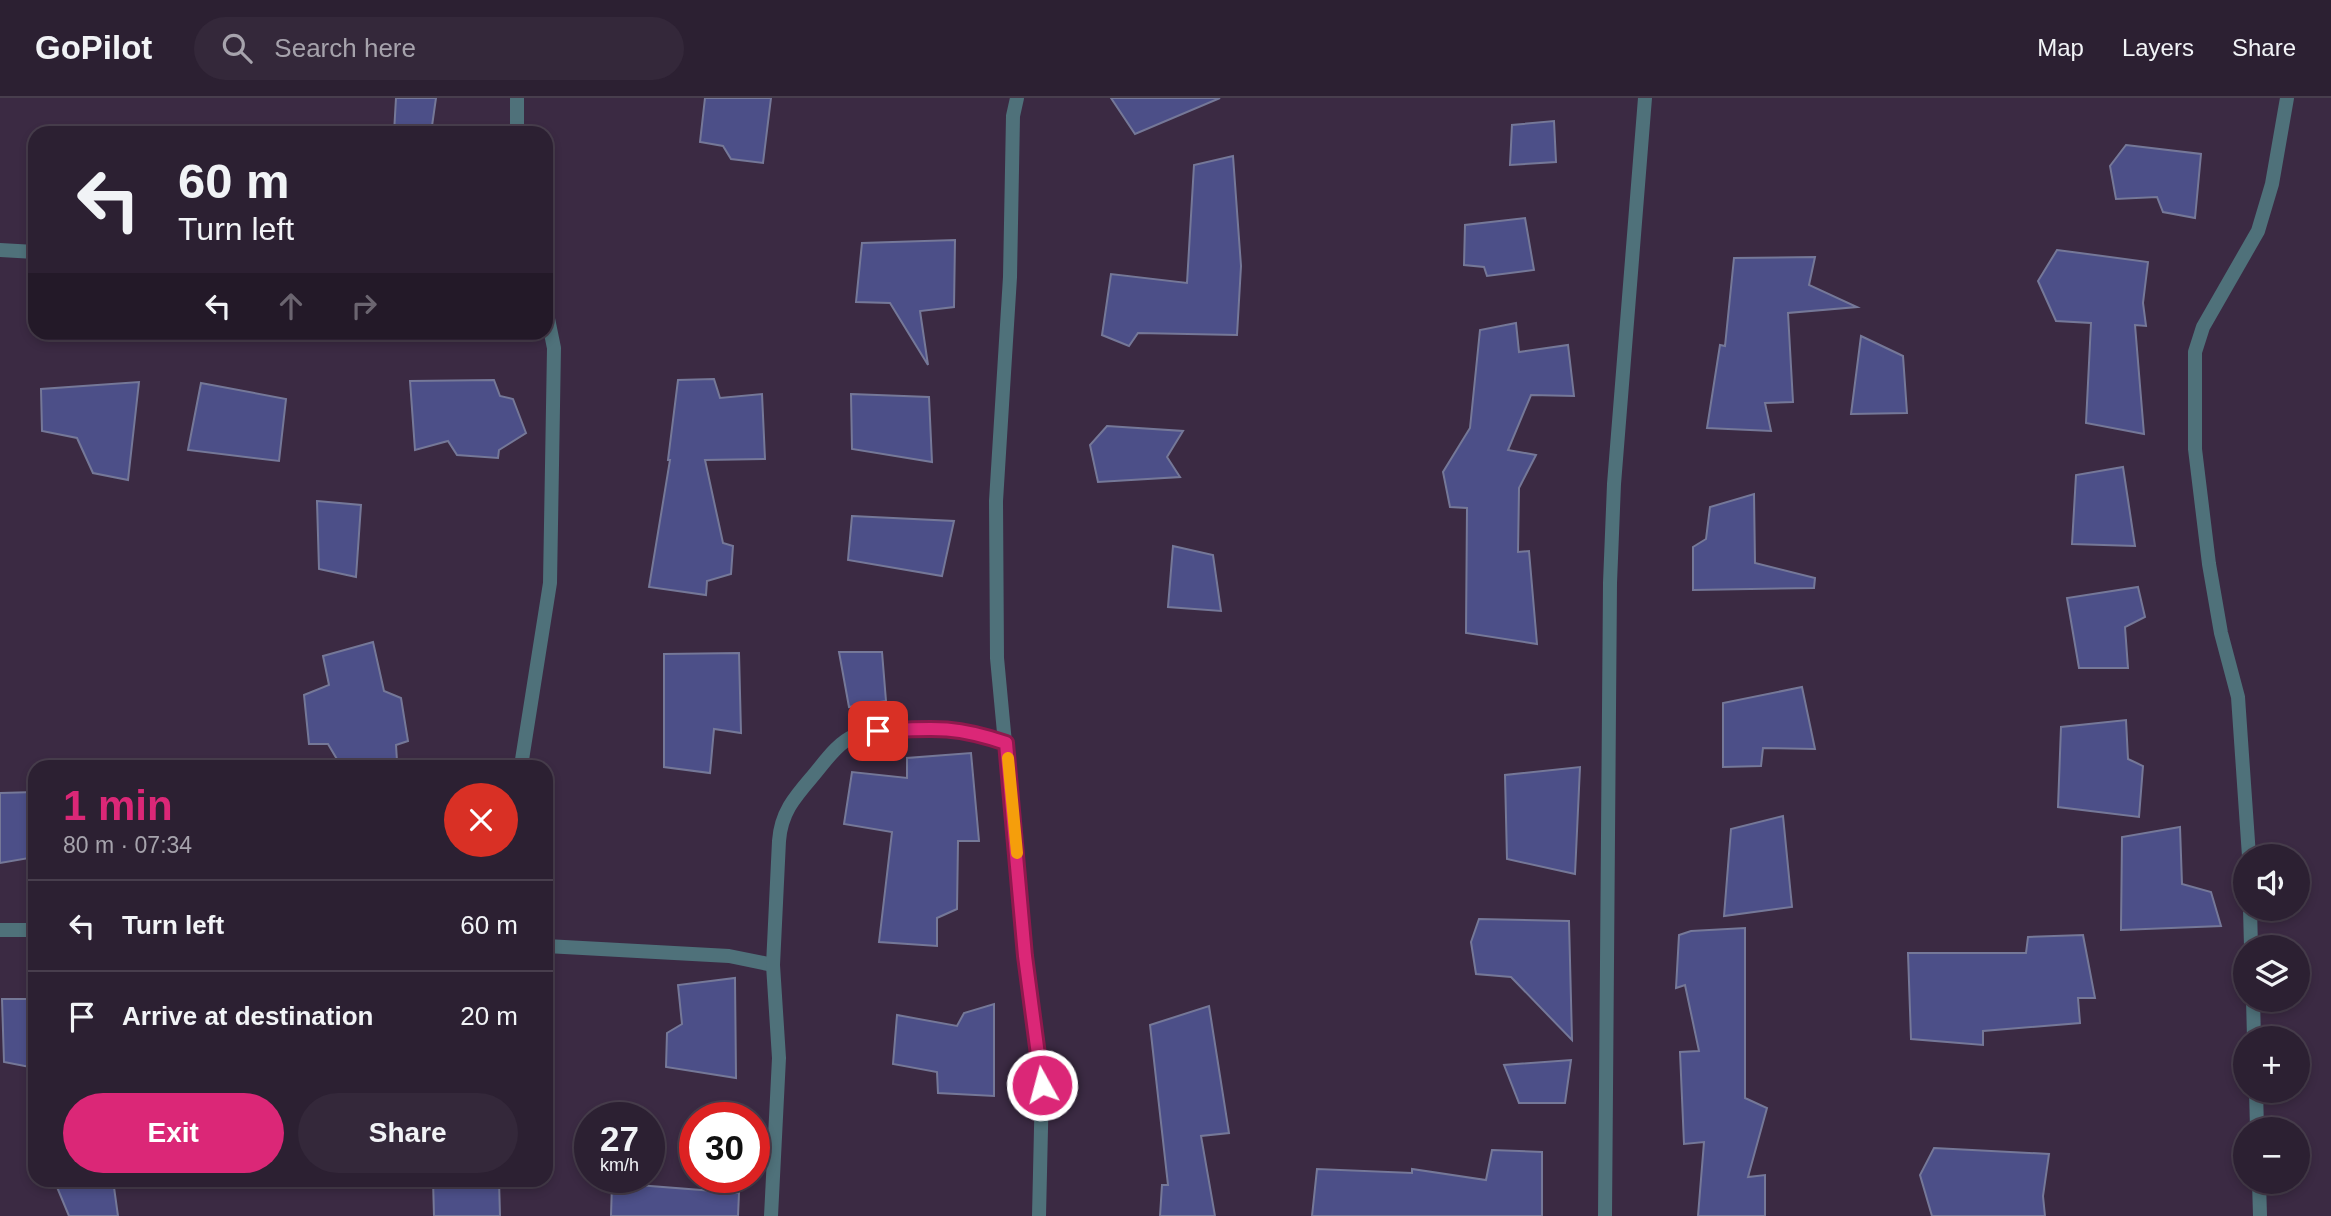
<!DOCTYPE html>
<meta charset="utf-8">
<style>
:root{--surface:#2c2032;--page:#34283a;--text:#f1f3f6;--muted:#a6a3ac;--line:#483e4d;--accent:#db2777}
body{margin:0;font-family:Helvetica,sans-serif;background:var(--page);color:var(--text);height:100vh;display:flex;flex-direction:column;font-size:26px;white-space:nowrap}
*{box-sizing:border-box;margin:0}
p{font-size:23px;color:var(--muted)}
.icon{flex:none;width:38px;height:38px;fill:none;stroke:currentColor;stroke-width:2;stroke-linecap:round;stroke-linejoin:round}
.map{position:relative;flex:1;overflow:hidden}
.sheet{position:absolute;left:28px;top:662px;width:525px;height:427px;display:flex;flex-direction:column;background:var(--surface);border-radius:21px;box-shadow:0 4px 10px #0003,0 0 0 2px var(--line)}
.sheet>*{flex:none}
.banner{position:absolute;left:28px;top:28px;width:525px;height:214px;border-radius:21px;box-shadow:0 4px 10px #0003,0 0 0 2px var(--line);background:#2c2032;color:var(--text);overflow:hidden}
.fabs{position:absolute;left:2233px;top:746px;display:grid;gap:14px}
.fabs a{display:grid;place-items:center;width:77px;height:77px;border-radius:50%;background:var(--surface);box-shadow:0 4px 10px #0003,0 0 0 2px var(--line);font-size:35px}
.speed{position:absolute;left:574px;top:1004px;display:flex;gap:14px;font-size:35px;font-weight:700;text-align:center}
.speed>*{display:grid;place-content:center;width:91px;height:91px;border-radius:50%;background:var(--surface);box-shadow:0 4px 10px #0003,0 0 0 2px var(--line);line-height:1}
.speed small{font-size:18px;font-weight:400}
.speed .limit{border:10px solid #d22;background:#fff;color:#111}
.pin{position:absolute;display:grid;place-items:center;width:60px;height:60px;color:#fff;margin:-30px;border-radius:14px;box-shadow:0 4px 10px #0006}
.me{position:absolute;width:77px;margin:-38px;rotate:353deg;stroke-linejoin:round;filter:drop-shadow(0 0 5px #0008)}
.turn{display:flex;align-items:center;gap:24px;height:147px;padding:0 35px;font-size:32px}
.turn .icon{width:91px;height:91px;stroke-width:2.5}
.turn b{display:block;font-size:49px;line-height:60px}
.lanes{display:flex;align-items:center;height:66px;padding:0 35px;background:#0003;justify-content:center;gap:35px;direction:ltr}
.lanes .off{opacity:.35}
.round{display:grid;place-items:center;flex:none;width:74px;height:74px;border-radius:37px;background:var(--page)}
.overview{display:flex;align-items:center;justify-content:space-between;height:119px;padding:0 35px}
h1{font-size:42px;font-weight:800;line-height:52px;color:var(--accent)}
.action{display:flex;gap:14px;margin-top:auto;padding:14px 35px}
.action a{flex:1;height:80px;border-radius:42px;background:var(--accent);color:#fff;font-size:28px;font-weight:800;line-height:80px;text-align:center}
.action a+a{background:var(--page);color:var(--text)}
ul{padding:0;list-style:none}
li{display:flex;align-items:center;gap:21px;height:91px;padding:0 35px;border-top:2px solid var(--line)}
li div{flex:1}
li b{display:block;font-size:26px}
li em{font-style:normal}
header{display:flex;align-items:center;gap:42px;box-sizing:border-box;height:98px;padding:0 35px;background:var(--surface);border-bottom:2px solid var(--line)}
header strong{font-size:33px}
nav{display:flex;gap:38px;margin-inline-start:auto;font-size:24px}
.search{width:490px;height:63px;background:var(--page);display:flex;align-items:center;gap:18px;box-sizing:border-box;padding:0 24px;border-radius:38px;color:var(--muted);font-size:26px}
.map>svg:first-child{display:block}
.building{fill:#4c4f88;stroke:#757898;stroke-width:2}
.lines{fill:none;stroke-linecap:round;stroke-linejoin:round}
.street{stroke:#4f717a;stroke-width:14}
.route-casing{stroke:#8e194d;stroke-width:18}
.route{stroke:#db2777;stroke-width:12}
.slow{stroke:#f59e0b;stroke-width:12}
</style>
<header>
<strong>GoPilot</strong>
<div class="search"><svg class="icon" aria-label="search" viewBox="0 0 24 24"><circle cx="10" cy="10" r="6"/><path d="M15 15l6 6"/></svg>Search here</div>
<nav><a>Map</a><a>Layers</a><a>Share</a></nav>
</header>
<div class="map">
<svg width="2331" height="1118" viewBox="0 0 2331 1118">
<rect width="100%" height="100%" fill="#3b2a43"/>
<g class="building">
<path d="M 396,0 L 436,0 L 431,35 L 394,35 Z"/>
<path d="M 705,0 L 771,0 L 763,65 L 731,61 L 723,48 L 700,44 Z"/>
<path d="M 1111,0 L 1220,0 L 1135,36 Z"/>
<path d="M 1554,23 L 1556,64 L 1510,67 L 1512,27 Z"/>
<path d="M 2126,47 L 2201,56 L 2195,120 L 2163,114 L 2157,99 L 2116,101 L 2110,68 Z"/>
<path d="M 1233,58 L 1241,168 L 1237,237 L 1138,235 L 1129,248 L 1102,237 L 1111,176 L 1187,185 L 1194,67 Z"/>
<path d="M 1525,120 L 1534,172 L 1487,178 L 1484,169 L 1464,167 L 1465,127 Z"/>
<path d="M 955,142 L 954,209 L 920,213 L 928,267 L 890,205 L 856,204 L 862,145 Z"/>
<path d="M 2057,152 L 2148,164 L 2143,205 L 2146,228 L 2135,227 L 2144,336 L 2086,325 L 2091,225 L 2056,223 L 2038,183 Z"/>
<path d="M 1815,159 L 1809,187 L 1857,209 L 1788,215 L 1793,304 L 1765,305 L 1771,333 L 1707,330 L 1720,247 L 1725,248 L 1734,160 Z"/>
<path d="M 1516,225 L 1519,254 L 1568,247 L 1574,298 L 1531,297 L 1508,352 L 1536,357 L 1519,390 L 1518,454 L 1529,453 L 1537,546 L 1466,535 L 1467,410 L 1450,409 L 1443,374 L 1470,330 L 1480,232 Z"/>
<path d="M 1861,238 L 1903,258 L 1907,315 L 1851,316 Z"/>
<path d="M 714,281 L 720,300 L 762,296 L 765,361 L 705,362 L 723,445 L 733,448 L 731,476 L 707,483 L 706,497 L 649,489 L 670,362 L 668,362 L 678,282 Z"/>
<path d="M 494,282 L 500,298 L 513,301 L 526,335 L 499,352 L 498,360 L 457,357 L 448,343 L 415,352 L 410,283 Z"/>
<path d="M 139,284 L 128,382 L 93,375 L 77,340 L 42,333 L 41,291 Z"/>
<path d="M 201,285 L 286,301 L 279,363 L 188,352 Z"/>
<path d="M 851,296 L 929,299 L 932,364 L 852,351 Z"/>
<path d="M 1107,328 L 1183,333 L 1167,359 L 1180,379 L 1098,384 L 1090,347 Z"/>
<path d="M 2123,369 L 2135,448 L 2072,446 L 2076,377 Z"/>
<path d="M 1754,396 L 1755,465 L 1815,480 L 1814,490 L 1693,492 L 1693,449 L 1706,441 L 1710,409 Z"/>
<path d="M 317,403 L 361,407 L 356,479 L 319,471 Z"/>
<path d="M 852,418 L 954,423 L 942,478 L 848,462 Z"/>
<path d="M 1173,448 L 1213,457 L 1221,513 L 1168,509 Z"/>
<path d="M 2138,489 L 2145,519 L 2125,529 L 2128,570 L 2079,570 L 2067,500 Z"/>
<path d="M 373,544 L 384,593 L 401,600 L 408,643 L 396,647 L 397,663 L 341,668 L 328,646 L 309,646 L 304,597 L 329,587 L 323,558 Z"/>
<path d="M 839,554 L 882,554 L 886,603 L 849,609 Z"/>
<path d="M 739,555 L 741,635 L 714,631 L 710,675 L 664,669 L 664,556 Z"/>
<path d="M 1802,589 L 1815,651 L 1763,650 L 1761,668 L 1723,669 L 1723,605 Z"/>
<path d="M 2126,622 L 2128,661 L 2143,668 L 2139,719 L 2058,709 L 2061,629 Z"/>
<path d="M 971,655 L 979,743 L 958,743 L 957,811 L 937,820 L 937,848 L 879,844 L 892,734 L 844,726 L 852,674 L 907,680 L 907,660 Z"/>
<path d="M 1580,669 L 1575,776 L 1507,761 L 1505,677 Z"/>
<path d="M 35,694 L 35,759 L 0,765 L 0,695 Z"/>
<path d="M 1783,718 L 1792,809 L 1724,818 L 1731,731 Z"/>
<path d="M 2180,729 L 2182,786 L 2211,794 L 2221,828 L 2121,832 L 2122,739 Z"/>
<path d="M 1479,821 L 1569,823 L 1572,942 L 1511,879 L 1476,876 L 1471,844 Z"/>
<path d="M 1745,830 L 1745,1000 L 1767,1010 L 1748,1079 L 1765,1077 L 1765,1118 L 1698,1118 L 1704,1044 L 1684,1046 L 1680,954 L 1699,953 L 1685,887 L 1676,890 L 1679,837 L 1691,833 Z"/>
<path d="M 2083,837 L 2095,900 L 2078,900 L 2080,925 L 1983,933 L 1983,947 L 1911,941 L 1908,855 L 2026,855 L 2028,839 Z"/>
<path d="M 735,880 L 736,980 L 666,969 L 667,935 L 682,926 L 678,887 Z"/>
<path d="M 2,901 L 35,901 L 35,970 L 4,964 Z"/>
<path d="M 994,906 L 994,998 L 938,995 L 937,974 L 893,966 L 897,917 L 957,928 L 964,915 Z"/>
<path d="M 1209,908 L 1229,1035 L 1201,1038 L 1215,1118 L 1160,1118 L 1162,1087 L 1168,1087 L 1150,927 Z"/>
<path d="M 1571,962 L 1565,1005 L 1519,1005 L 1504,967 Z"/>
<path d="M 1934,1050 L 2049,1056 L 2043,1098 L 2045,1118 L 1932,1118 L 1920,1077 Z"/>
<path d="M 1492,1052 L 1542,1054 L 1542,1118 L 1312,1118 L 1317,1071 L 1412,1075 L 1412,1071 L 1486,1082 Z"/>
<path d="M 54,1082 L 113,1082 L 118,1118 L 69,1118 Z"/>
<path d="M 433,1082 L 499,1082 L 500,1118 L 434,1118 Z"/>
<path d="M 612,1085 L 739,1095 L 738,1118 L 611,1118 Z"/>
</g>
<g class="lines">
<g class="street">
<path d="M 1017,0 L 1013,18 L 1010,179 L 996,403 L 997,560 L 1025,858 L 1042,987 L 1039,1118"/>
<path d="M 517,35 L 517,0"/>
<path d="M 0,152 L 35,154"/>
<path d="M 521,668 L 550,485 L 554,250 L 546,211"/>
<path d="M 2249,758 L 2238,599 L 2221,535 L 2209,466 L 2195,351 L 2195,254 L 2203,229 L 2258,133 L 2272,86 L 2287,0"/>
<path d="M 2250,810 L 2251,849"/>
<path d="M 0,832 L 35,832"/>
<path d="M 546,848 L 729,858 L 773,867"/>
<path d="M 2253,901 L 2254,940"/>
<path d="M 2256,992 L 2257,1031"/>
<path d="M 2259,1083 L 2260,1118"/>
<path d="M 771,1118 L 779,960 L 773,867 L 779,743 C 781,715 794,700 812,679 C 824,665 837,645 854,638 C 867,633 883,632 896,632 C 942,629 962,630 1006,645"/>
<path d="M 1605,1118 L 1610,485 L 1614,386 L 1645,0"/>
</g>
</g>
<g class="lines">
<defs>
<path id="route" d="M 878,633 C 932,630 954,627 1006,645 L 1025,858 L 1042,987"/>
</defs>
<use href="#route" class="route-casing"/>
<use href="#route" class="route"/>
<path class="slow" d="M 1008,660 L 1017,755"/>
</g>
</svg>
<div class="fabs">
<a><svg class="icon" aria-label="sound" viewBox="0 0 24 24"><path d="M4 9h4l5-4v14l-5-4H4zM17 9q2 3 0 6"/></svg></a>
<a><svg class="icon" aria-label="layers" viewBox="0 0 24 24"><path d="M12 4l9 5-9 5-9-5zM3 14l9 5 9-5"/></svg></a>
<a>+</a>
<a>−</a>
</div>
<div class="speed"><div>27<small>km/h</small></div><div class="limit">30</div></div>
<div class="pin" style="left:878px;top:633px;background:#d93025"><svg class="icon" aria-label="arrive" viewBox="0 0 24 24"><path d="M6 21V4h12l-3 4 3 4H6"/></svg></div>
<svg class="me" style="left:1042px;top:987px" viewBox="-20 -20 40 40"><circle r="17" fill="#db2777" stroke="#fff" stroke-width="3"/><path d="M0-11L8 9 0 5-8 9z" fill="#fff"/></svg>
<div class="banner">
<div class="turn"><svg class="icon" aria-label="left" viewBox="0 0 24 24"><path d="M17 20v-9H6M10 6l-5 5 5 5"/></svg><div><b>60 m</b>Turn left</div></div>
<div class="lanes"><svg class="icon" aria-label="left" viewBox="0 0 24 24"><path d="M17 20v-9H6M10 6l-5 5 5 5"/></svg><svg class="icon off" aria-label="ahead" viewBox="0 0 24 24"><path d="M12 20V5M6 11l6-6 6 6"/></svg><svg class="icon off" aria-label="right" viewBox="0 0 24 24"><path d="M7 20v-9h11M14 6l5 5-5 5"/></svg></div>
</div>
<section class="sheet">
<div class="overview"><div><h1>1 min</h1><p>80 m · 07:34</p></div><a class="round" style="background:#d93025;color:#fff"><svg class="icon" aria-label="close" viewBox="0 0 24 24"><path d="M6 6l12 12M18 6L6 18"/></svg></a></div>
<ul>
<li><svg class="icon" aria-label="left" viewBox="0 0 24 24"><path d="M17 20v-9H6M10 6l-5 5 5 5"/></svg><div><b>Turn left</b></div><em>60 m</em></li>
<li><svg class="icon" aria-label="arrive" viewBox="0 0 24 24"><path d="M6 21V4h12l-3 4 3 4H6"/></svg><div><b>Arrive at destination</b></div><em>20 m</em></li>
</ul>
<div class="action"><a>Exit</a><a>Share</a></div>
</section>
</div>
